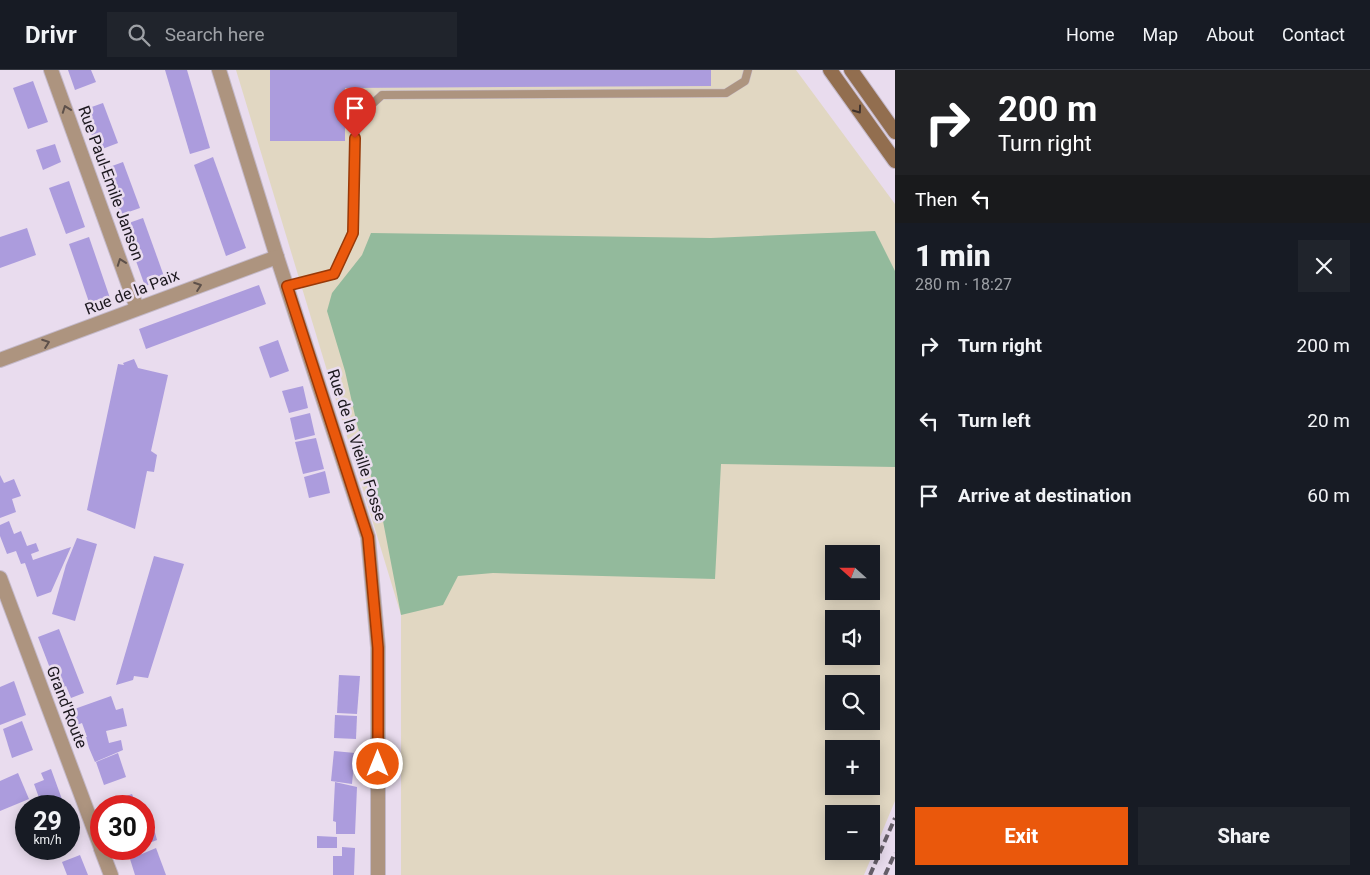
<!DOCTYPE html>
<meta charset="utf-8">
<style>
:root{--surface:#171b24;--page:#20242c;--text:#f1f3f6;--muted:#9ea1a6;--line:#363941;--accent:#ea580c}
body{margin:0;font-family:Roboto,sans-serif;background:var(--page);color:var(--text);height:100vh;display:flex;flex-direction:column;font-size:19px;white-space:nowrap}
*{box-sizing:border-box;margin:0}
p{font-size:16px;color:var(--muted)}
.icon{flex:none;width:28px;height:28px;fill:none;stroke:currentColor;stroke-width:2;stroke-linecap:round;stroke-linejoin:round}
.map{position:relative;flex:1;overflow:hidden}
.details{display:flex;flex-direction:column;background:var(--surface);width:475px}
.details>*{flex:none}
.banner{background:#202124;color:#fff;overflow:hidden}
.needle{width:32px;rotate:291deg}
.controls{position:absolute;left:825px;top:475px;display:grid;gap:10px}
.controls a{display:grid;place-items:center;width:55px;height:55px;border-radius:0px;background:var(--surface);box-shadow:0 2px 12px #0003;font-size:25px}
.speed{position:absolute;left:15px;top:725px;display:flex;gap:10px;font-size:25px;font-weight:700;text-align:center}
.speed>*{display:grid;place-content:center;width:65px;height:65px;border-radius:50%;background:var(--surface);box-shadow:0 2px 12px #0003;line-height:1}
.speed small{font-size:12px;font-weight:400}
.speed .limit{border:8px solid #d22;background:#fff;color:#111}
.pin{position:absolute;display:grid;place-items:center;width:42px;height:42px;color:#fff;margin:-51px -21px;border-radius:50% 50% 50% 0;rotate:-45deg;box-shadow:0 0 5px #0007}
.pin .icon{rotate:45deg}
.me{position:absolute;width:55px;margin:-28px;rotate:0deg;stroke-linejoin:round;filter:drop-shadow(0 0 4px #0008)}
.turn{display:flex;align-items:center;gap:18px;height:105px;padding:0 20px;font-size:22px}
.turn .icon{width:65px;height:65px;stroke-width:2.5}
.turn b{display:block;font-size:35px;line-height:42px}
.then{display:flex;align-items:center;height:48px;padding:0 20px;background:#0003;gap:10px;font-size:19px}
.round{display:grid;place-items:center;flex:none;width:52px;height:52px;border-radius:0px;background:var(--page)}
.headline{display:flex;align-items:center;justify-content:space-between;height:85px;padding:0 20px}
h1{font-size:30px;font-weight:800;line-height:38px}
.primary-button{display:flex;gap:10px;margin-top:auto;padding:10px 20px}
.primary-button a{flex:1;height:58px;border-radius:0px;background:var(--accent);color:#fff;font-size:20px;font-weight:800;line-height:58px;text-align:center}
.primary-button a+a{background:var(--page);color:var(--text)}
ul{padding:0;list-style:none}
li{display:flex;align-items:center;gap:15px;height:75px;padding:0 20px}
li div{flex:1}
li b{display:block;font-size:19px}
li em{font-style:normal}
header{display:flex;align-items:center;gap:30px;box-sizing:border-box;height:70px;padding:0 25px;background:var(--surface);border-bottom:1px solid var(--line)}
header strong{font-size:24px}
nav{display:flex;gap:28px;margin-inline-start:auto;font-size:18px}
.search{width:350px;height:45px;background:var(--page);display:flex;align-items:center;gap:12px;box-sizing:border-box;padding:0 18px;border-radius:0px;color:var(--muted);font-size:19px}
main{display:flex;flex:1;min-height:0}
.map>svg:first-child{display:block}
.industrial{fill:#e1d7c2;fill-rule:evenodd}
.green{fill:#93ba9c}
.building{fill:#ac9cdd}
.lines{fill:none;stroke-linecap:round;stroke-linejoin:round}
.service-casing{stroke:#c4b9c9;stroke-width:9}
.minor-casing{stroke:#c4b9c9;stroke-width:16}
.tertiary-casing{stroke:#c4b9c9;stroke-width:16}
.secondary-casing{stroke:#c4b9c9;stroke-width:16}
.service{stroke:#ad947f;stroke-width:8}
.minor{stroke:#ad947f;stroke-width:14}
.tertiary{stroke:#ad947f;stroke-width:14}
.secondary{stroke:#926e4f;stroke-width:14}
.rail{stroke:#655e68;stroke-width:4;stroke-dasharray:8 4;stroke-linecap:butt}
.oneway{stroke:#5d504a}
.oneway2{stroke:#3f322d}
.route-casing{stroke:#983908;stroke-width:12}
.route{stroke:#ea580c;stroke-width:9}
.labels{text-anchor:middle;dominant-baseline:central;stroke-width:5;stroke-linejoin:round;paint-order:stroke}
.street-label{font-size:16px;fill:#1c181e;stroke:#e9dcee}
</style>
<header>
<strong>Drivr</strong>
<div class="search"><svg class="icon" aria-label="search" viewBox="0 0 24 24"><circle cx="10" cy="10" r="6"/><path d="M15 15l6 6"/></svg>Search here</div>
<nav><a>Home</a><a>Map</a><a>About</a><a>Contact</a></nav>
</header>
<main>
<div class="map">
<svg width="895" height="805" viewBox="0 0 895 805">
<rect width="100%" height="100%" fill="#e9dcee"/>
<path class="industrial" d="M 236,0 L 796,0 L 895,134 L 895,731 L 864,805 L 401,805 L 401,545 ZM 834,484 L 871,484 L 871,521 L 834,521 ZM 834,549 L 871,549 L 871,586 L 834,586 ZM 834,614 L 871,614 L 871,651 L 834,651 ZM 834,679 L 871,679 L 871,716 L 834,716 ZM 834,744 L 871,744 L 871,781 L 834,781 Z"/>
<path class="green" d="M 875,161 L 895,201 L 895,397 L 721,394 L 715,509 L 493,503 L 458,506 L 443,535 L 401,545 L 383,451 L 356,350 L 345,301 L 327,241 L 332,223 L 362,185 L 371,163 L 711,168 Z"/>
<g class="building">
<path d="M 68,0 L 91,0 L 96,12 L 75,20 Z"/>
<path d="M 165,0 L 187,0 L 210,78 L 190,84 Z"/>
<path d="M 270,0 L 711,0 L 711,16 L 345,18 L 345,71 L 270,71 Z"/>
<path d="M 33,11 L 48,52 L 28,59 L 13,18 Z"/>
<path d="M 103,33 L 118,73 L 97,81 L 83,40 Z"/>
<path d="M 55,74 L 61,92 L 43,100 L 36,80 Z"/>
<path d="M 213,87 L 246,178 L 226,186 L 194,95 Z"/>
<path d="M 123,92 L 140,138 L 120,145 L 104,99 Z"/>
<path d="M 69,111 L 85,157 L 66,164 L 49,118 Z"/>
<path d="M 143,148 L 165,209 L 145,216 L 123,155 Z"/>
<path d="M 27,158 L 36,185 L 0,198 L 0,167 Z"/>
<path d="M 89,167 L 110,228 L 90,235 L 69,174 Z"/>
<path d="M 259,215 L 266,234 L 146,279 L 139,259 Z"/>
<path d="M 278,270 L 289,301 L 270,308 L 259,277 Z"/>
<path d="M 134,289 L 138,298 L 168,305 L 151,381 L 157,385 L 154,402 L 147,401 L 135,459 L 87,440 L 118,294 L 124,295 L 123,293 Z"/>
<path d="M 303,316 L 308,338 L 289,343 L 282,321 Z"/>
<path d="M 310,343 L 315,365 L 295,370 L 290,348 Z"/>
<path d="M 316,368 L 324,399 L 303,404 L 295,372 Z"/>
<path d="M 325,401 L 330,423 L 309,428 L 304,407 Z"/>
<path d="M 0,405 L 4,413 L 14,409 L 21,426 L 12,429 L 16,442 L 0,448 Z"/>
<path d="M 9,451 L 14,464 L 21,461 L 27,476 L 36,473 L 39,481 L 31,484 L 33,490 L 71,477 L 51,522 L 37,527 L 25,493 L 21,494 L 16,481 L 7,484 L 0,466 L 0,455 Z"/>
<path d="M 77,468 L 97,474 L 75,551 L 52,544 L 66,495 Z"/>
<path d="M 154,486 L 184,494 L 148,608 L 134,606 L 133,610 L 116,615 Z"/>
<path d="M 59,559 L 84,623 L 71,628 L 66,616 L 58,619 L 38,567 Z"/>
<path d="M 339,605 L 360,606 L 357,644 L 337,643 Z"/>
<path d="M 14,611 L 26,645 L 0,655 L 0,617 Z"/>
<path d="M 111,626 L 116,640 L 123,638 L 127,656 L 106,661 L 109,673 L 121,670 L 123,680 L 95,692 L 89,678 L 86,667 L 87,667 L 82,653 L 72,657 L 66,642 Z"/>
<path d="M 335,645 L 357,646 L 356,669 L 334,668 Z"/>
<path d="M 22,651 L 33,680 L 12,688 L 3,659 Z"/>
<path d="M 334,681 L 355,683 L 352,714 L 331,711 Z"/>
<path d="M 118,683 L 126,707 L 104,715 L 96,692 Z"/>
<path d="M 51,699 L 63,732 L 52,736 L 42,736 L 34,714 L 44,710 L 41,703 Z"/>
<path d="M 18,703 L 29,729 L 0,741 L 0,711 Z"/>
<path d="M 335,712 L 357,717 L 355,764 L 336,764 L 336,752 L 333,751 Z"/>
<path d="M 132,724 L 137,736 L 111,736 L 110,732 Z"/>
<path d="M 144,756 L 146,761 L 154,759 L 157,770 L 144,775 Z"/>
<path d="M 317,766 L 337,767 L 337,778 L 317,778 Z"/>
<path d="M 342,777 L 355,778 L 354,805 L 333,805 L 333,786 L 342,786 Z"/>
<path d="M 156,778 L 166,805 L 135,805 L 130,789 Z"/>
<path d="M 80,785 L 88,805 L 67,805 L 62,792 Z"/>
</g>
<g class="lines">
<defs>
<path id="service" d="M 287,216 L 334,204 L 353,163 L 356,49 L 382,25 L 726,23 L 745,11 L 748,0"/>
<g id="minor">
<path d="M 51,0 L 137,238"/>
<path d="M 219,0 L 277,187 L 368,467 L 378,577 L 378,805"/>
<path d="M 0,290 L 277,187"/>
</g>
<g id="tertiary">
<path d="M 0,508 L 101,778"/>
<path d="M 101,779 L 111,805"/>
</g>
<g id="secondary">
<path d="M 830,0 L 895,91"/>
<path d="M 851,0 L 895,62"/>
</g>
</defs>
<use href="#service" class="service-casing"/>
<use href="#minor" class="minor-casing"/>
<use href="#tertiary" class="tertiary-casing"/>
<use href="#secondary" class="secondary-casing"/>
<use href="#service" class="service"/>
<use href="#minor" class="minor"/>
<use href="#tertiary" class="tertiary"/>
<use href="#secondary" class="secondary"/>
<g class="rail">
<path d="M 870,805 L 895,748"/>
<path d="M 885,805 L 895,783"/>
</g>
</g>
<defs><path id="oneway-chevron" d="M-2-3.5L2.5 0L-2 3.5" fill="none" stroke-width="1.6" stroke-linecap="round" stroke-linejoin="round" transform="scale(1.25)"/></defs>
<g class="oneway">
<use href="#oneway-chevron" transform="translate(66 39) rotate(-110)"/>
<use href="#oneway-chevron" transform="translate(121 192) rotate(-110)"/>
<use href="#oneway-chevron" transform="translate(198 216) rotate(-20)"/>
<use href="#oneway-chevron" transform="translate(46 273) rotate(-20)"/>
</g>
<use class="oneway2" href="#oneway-chevron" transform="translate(858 40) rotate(54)"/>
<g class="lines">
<defs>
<path id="route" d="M 355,68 L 353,163 L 334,204 L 287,216 L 368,467 L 378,578 L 378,694"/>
</defs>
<use href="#route" class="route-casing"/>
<use href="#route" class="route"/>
</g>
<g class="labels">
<g class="street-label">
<text transform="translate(111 113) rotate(70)">Rue Paul-Emile Janson</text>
<text transform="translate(132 222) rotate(-21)">Rue de la Paix</text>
<text transform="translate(357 375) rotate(72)">Rue de la Vieille Fosse</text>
<text transform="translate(67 637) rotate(69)">Grand'Route</text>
</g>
</g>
</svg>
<div class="controls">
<a><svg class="needle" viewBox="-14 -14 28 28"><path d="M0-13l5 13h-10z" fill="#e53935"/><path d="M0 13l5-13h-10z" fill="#9ea1a6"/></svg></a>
<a><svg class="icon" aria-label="sound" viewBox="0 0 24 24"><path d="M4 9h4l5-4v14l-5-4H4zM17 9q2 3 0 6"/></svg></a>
<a><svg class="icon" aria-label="search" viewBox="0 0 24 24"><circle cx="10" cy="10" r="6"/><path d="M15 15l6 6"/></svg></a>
<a>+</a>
<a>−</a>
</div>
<div class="speed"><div>29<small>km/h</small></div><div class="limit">30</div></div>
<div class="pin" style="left:355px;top:68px;background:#d93025"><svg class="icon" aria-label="arrive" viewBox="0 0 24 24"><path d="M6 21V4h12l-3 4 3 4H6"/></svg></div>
<svg class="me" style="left:378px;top:694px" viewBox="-20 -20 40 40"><circle r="17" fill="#ea580c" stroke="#fff" stroke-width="3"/><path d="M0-11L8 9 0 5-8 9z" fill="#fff"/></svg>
</div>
<section class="details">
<div class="banner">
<div class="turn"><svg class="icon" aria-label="right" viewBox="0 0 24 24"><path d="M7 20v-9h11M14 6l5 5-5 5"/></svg><div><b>200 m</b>Turn right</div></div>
<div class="then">Then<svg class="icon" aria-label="left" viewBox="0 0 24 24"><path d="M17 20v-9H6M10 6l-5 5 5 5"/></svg></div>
</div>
<div class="headline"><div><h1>1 min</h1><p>280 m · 18:27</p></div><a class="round"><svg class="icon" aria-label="close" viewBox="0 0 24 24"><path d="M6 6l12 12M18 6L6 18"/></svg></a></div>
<ul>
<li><svg class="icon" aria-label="right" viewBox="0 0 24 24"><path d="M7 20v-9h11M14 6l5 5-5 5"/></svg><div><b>Turn right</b></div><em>200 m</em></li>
<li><svg class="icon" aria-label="left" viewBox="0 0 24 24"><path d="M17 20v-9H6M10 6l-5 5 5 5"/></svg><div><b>Turn left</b></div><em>20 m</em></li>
<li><svg class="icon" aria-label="arrive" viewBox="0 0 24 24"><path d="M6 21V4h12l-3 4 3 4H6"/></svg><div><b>Arrive at destination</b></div><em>60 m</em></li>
</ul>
<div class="primary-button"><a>Exit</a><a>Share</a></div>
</section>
</main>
